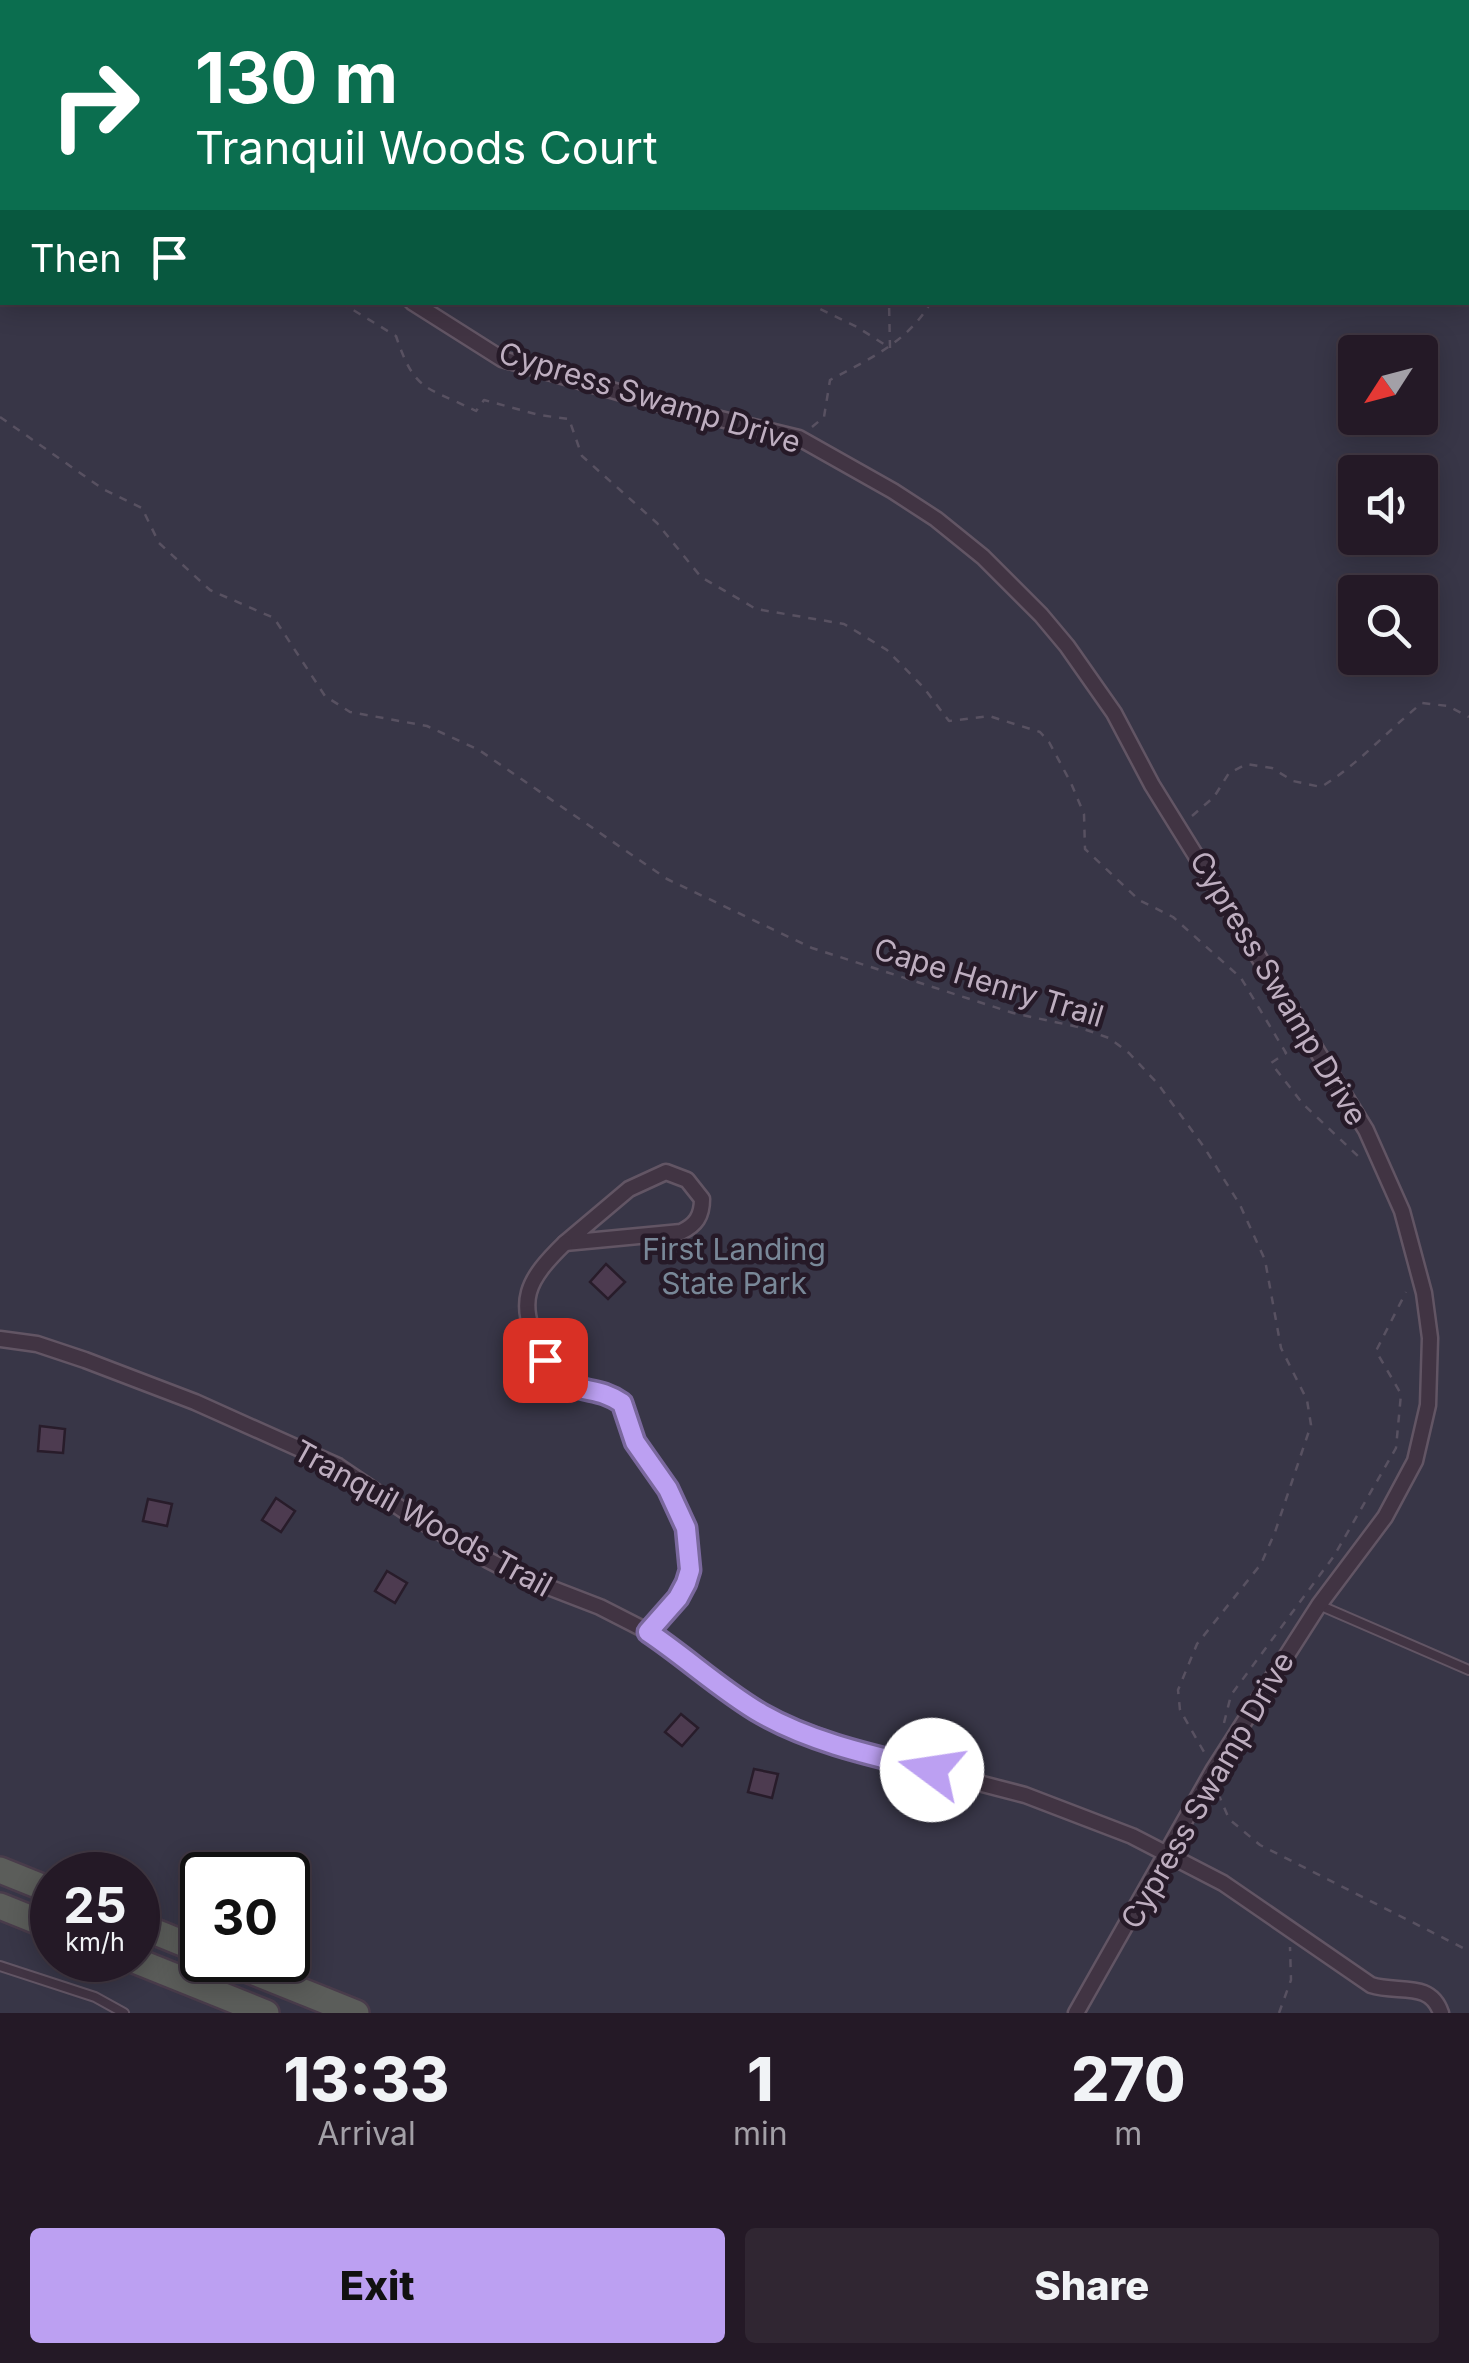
<!DOCTYPE html>
<style>
:root{--surface:#241926;--page:#302632;--text:#f1f3f6;--muted:#a3a0a7;--line:#413843;--accent:#bca0f2}
body{margin:0;font-family:Inter,sans-serif;background:var(--page);color:var(--text);height:100vh;display:flex;flex-direction:column;font-size:38px;white-space:nowrap}
*{box-sizing:border-box;margin:0}
p{font-size:32px;color:var(--muted)}
.icon{flex:none;width:55px;height:55px;fill:none;stroke:currentColor;stroke-width:2;stroke-linecap:round;stroke-linejoin:round}
.map{position:relative;height:2013px;overflow:hidden}
.side{display:flex;flex-direction:column;background:var(--surface);flex:1}
.side>*{flex:none}
.hud{position:absolute;left:0px;top:0px;width:1470px;height:305px;box-shadow:0 5px 25px #0003,0 0 0 2px var(--line);background:#0b6e4f;color:#fff;overflow:hidden}
.needle{width:65px;rotate:234deg}
.controls{position:absolute;left:1338px;top:335px;display:grid;gap:20px}
.controls a{display:grid;place-items:center;width:100px;height:100px;border-radius:10px;background:var(--surface);box-shadow:0 5px 25px #0003,0 0 0 2px var(--line);font-size:50px}
.speed{position:absolute;left:30px;top:1852px;display:flex;gap:20px;font-size:50px;font-weight:700;text-align:center}
.speed>*{display:grid;place-content:center;width:130px;height:130px;border-radius:50%;background:var(--surface);box-shadow:0 5px 25px #0003,0 0 0 2px var(--line);line-height:1}
.speed small{font-size:25px;font-weight:400}
.speed .limit{border:5px solid #111;border-radius:15px;background:#fff;color:#111}
.pin{position:absolute;display:grid;place-items:center;width:85px;height:85px;color:#fff;margin:-42px;border-radius:20px;box-shadow:0 5px 15px #0006}
.me{position:absolute;width:110px;margin:-55px;rotate:284deg;stroke-linejoin:round;filter:drop-shadow(0 0 8px #0008)}
.turn{display:flex;align-items:center;gap:35px;height:210px;padding:0 30px;font-size:45px}
.turn .icon{width:130px;height:130px;stroke-width:2.5}
.turn b{display:block;font-size:70px;line-height:85px}
.then{display:flex;align-items:center;height:95px;padding:0 30px;background:#0003;gap:20px;font-size:38px}
.eta{display:flex;justify-content:space-evenly;align-items:center;height:170px;text-align:center}
.eta b{font-size:60px;font-weight:800;line-height:70px}
.cta{display:flex;gap:20px;margin-top:auto;padding:20px 30px}
.cta a{flex:1;height:115px;border-radius:10px;background:var(--accent);color:#111;font-size:40px;font-weight:800;line-height:115px;text-align:center}
.cta a+a{background:var(--page);color:var(--text)}
.map>svg:first-child{display:block}
.green{fill:#383647;fill-rule:evenodd}
.building{fill:#4d3b50;stroke:#281c2a;stroke-width:2.5}
.lines{fill:none;stroke-linecap:round;stroke-linejoin:round}
.service-casing{stroke:#625564;stroke-width:12}
.minor-casing{stroke:#625564;stroke-width:19}
.trunk-casing{stroke:#493c4b;stroke-width:30}
.path{stroke:#585161;stroke-width:2.5;stroke-dasharray:8 8;stroke-linecap:butt}
.service{stroke:#413443;stroke-width:8}
.minor{stroke:#413443;stroke-width:14}
.trunk{stroke:#5b5d5a;stroke-width:25}
.route-casing{stroke:#7a689d;stroke-width:25}
.route{stroke:#bca0f2;stroke-width:18}
.labels{text-anchor:middle;dominant-baseline:central;stroke-width:9;stroke-linejoin:round;paint-order:stroke}
.street-label{font-size:30px;fill:#beaec0;stroke:#261a28}
.park-label{font-size:30px;fill:#798898;stroke:#261a28}
</style>
<div class="map">
<svg width="1469" height="2013" viewBox="0 0 1469 2013">
<rect width="100%" height="100%" fill="#302132"/>
<path class="green" d="M 0,0 L 1469,0 L 1469,2013 L 0,2013 ZM 2,2 L 1468,2 L 1468,302 L 2,302 ZM 1355,352 L 1420,352 L 1420,418 L 1355,418 ZM 1355,472 L 1420,472 L 1420,538 L 1355,538 ZM 1355,592 L 1420,592 L 1420,658 L 1355,658 ZM 52,1875 L 138,1875 L 138,1960 L 52,1960 ZM 202,1875 L 288,1875 L 288,1960 L 202,1960 Z"/>
<g class="building">
<path d="M 606,1264 L 625,1282 L 608,1299 L 590,1282 Z"/>
<path d="M 40,1426 L 65,1429 L 63,1453 L 38,1451 Z"/>
<path d="M 276,1498 L 295,1511 L 281,1532 L 262,1520 Z"/>
<path d="M 148,1499 L 172,1504 L 167,1526 L 143,1521 Z"/>
<path d="M 387,1571 L 407,1583 L 395,1603 L 375,1591 Z"/>
<path d="M 681,1714 L 698,1728 L 682,1746 L 665,1732 Z"/>
<path d="M 754,1769 L 778,1774 L 772,1798 L 748,1792 Z"/>
</g>
<g class="lines">
<defs>
<g id="service">
<path d="M 93,0 L 95,2"/>
<path d="M 0,112 L 2,113"/>
<path d="M 1319,1605 L 1469,1670"/>
<path d="M 0,1966 L 95,1997 L 124,2013"/>
</g>
<g id="minor">
<path d="M 412,302 L 502,359 L 671,407 L 799,438 L 893,491 L 936,519 L 983,557 L 1041,615 L 1067,646 L 1114,713 L 1152,785 L 1366,1130 L 1402,1211 L 1424,1293 L 1430,1338 L 1428,1405 L 1415,1461 L 1385,1517 L 1319,1605 L 1214,1769 L 1076,2013"/>
<path d="M 666,1172 L 687,1180 L 702,1199 C 702,1216 696,1225 681,1232 L 565,1243 L 629,1189 Z"/>
<path d="M 565,1243 C 527,1280 515,1301 541,1351 C 548,1365 556,1379 570,1386 C 586,1395 607,1392 622,1403 L 635,1443 L 668,1489 L 686,1528 L 690,1570 L 686,1583 L 678,1598 L 649,1632"/>
<path d="M 0,1339 L 37,1344 L 85,1360 L 195,1402 L 338,1466 L 409,1514 L 488,1560 L 517,1575 L 600,1607 L 649,1632 L 728,1692 L 776,1721 L 867,1754 L 1025,1795 L 1132,1836 L 1223,1883 L 1371,1985 C 1398,1994 1430,1980 1441,2013"/>
</g>
<g id="trunk">
<path d="M 0,1870 L 52,1891"/>
<path d="M 0,1906 L 52,1927"/>
<path d="M 138,1925 L 202,1951"/>
<path d="M 134,1960 L 266,2013"/>
<path d="M 224,1960 L 356,2013"/>
</g>
</defs>
<use href="#service" class="service-casing"/>
<use href="#minor" class="minor-casing"/>
<use href="#trunk" class="trunk-casing"/>
<g class="path">
<path d="M 398,0 L 405,2"/>
<path d="M 252,2 L 252,0"/>
<path d="M 792,2 L 792,0"/>
<path d="M 1133,2 L 1133,0"/>
<path d="M 0,231 L 2,230"/>
<path d="M 340,302 L 396,336 C 415,393 426,386 476,411 L 484,400 L 539,415 L 569,419 L 582,456 L 657,523 L 701,577 L 756,609 L 844,624 L 887,650 L 924,688 L 949,721 L 989,716 L 1040,732 L 1049,742 L 1071,783 L 1084,814 L 1085,849 L 1139,900 L 1173,917 L 1241,978 L 1286,1053 L 1271,1063 L 1303,1104 L 1361,1159"/>
<path d="M 806,302 L 857,327 L 890,348 L 889,302"/>
<path d="M 0,417 L 103,489 L 142,508 L 159,543 L 210,590 L 274,618 L 325,696 L 350,712 L 427,726 L 479,750 L 667,879 L 812,948 L 1013,1013 L 1078,1027 L 1109,1038 L 1129,1053 L 1158,1084 L 1204,1147 L 1240,1205 L 1265,1260 L 1281,1348 L 1307,1400 L 1311,1425 L 1275,1532 L 1261,1564 L 1197,1644 L 1178,1690 L 1180,1710 L 1204,1752"/>
<path d="M 812,427 L 824,417 L 830,380 C 869,359 908,342 931,302"/>
<path d="M 1192,816 L 1214,797 L 1229,773 L 1247,764 L 1272,768 L 1293,781 L 1321,787 C 1359,764 1387,731 1422,703 L 1448,706 L 1469,717"/>
<path d="M 1224,1723 L 1231,1695 L 1334,1556 L 1396,1448 L 1401,1394 L 1376,1351 L 1406,1292"/>
<path d="M 1218,1793 L 1229,1819 L 1260,1845 L 1469,1951"/>
<path d="M 1279,2013 L 1291,1980 L 1290,1947"/>
</g>
<use href="#service" class="service"/>
<use href="#minor" class="minor"/>
<use href="#trunk" class="trunk"/>
</g>
<g class="lines">
<defs>
<path id="route" d="M 545,1360 C 576,1402 590,1381 622,1403 L 635,1442 L 668,1489 L 686,1528 L 690,1570 L 686,1583 L 678,1598 L 648,1632 C 687,1658 722,1691 762,1714 C 813,1743 875,1756 932,1770"/>
</defs>
<use href="#route" class="route-casing"/>
<use href="#route" class="route"/>
</g>
<g class="labels">
<g class="street-label">
<text transform="translate(650 397) rotate(17)">Cypress Swamp Drive</text>
<text transform="translate(989 982) rotate(17)">Cape Henry Trail</text>
<text transform="translate(1279 988) rotate(59)">Cypress Swamp Drive</text>
<text transform="translate(423 1518) rotate(29)">Tranquil Woods Trail</text>
<text transform="translate(1207 1790) rotate(-60)">Cypress Swamp Drive</text>
</g>
<g class="park-label">
<text x="734" y="1249">First Landing<tspan x="734" dy="34">State Park</tspan></text>
</g>
</g>
</svg>
<div class="controls">
<a><svg class="needle" viewBox="-14 -14 28 28"><path d="M0-13l5 13h-10z" fill="#e53935"/><path d="M0 13l5-13h-10z" fill="#a3a0a7"/></svg></a>
<a><svg class="icon" aria-label="sound" viewBox="0 0 24 24"><path d="M4 9h4l5-4v14l-5-4H4zM17 9q2 3 0 6"/></svg></a>
<a><svg class="icon" aria-label="search" viewBox="0 0 24 24"><circle cx="10" cy="10" r="6"/><path d="M15 15l6 6"/></svg></a>
</div>
<div class="speed"><div>25<small>km/h</small></div><div class="limit">30</div></div>
<div class="pin" style="left:545px;top:1360px;background:#d93025"><svg class="icon" aria-label="arrive" viewBox="0 0 24 24"><path d="M6 21V4h12l-3 4 3 4H6"/></svg></div>
<svg class="me" style="left:932px;top:1770px" viewBox="-20 -20 40 40"><circle r="19" fill="#fff"/><path d="M0-13L10 11 0 6-10 11z" fill="#bca0f2"/></svg>
<div class="hud">
<div class="turn"><svg class="icon" aria-label="right" viewBox="0 0 24 24"><path d="M7 20v-9h11M14 6l5 5-5 5"/></svg><div><b>130 m</b>Tranquil Woods Court</div></div>
<div class="then">Then<svg class="icon" aria-label="arrive" viewBox="0 0 24 24"><path d="M6 21V4h12l-3 4 3 4H6"/></svg></div>
</div>
</div>
<section class="side">
<div class="eta">
<div><b>13:33</b><p>Arrival</p></div>
<div><b>1</b><p>min</p></div>
<div><b>270</b><p>m</p></div>
</div>
<div class="cta"><a>Exit</a><a>Share</a></div>
</section>
